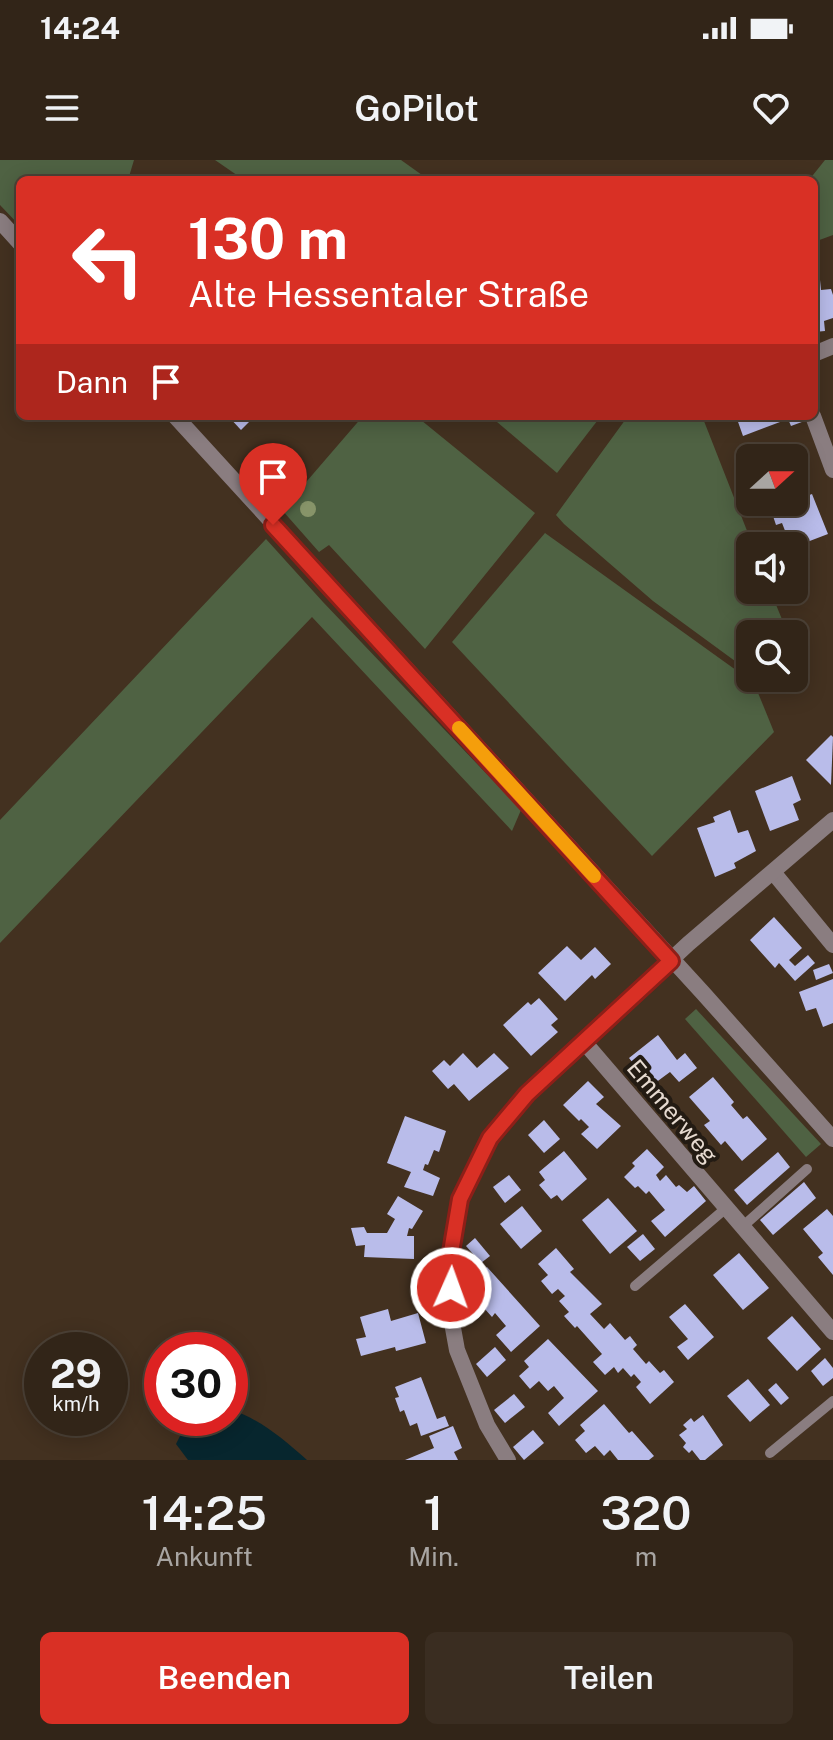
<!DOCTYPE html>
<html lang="de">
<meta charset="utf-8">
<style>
:root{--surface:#322518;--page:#3a2d21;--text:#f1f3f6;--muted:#a8a5a2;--line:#4d4237;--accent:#d93025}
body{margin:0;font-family:"Public Sans",sans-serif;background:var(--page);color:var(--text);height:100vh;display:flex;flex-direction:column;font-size:30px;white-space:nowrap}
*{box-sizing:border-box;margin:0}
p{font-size:26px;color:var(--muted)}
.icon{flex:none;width:44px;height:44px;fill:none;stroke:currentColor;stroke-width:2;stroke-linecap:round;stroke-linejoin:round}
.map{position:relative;height:1300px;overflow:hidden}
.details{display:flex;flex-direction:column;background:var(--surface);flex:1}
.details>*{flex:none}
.top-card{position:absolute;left:16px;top:16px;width:802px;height:244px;border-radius:12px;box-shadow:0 4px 20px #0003,0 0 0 2px var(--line);background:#d93025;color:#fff;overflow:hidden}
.needle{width:52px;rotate:69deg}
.tools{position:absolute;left:736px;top:284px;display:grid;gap:16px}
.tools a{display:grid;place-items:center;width:72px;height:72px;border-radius:12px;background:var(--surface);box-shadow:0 4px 20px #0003,0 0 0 2px var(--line);font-size:40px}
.speed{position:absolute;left:24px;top:1172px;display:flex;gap:16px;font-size:40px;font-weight:700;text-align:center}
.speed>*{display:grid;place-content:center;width:104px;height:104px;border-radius:50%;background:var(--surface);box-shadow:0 4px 20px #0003,0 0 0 2px var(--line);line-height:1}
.speed small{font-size:20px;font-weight:400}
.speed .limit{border:12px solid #d22;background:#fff;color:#111}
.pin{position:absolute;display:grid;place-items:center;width:68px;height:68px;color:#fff;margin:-82px -34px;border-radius:50% 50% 50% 0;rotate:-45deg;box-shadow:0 0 8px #0007}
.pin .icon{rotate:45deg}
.me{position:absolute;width:88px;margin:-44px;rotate:2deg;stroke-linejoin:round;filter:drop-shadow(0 0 6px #0008)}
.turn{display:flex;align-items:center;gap:28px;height:168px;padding:0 40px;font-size:36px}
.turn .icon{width:104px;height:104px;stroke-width:2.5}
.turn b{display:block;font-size:56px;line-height:68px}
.then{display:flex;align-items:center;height:76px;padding:0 40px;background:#0003;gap:16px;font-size:30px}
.eta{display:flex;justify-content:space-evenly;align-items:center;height:136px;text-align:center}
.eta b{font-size:48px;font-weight:600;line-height:56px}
.button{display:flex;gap:16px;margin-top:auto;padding:16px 40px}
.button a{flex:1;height:92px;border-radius:12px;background:var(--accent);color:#fff;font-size:32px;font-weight:600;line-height:92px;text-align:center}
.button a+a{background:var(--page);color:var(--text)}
.status{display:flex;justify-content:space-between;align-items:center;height:56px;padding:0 40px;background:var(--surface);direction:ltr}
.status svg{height:22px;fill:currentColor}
header{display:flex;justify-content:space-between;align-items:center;height:104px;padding:0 40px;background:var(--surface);font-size:36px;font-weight:600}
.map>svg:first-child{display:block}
.green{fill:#4f6243}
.water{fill:#07262e}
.building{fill:#b9bcea}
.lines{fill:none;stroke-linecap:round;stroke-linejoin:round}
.lane{stroke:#8a7d80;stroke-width:10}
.street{stroke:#8a7d80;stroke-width:16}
.tree{fill:#879469}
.route-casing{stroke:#8d1f18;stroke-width:20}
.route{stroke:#d93025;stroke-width:14}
.slow{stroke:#f59e0b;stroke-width:14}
.labels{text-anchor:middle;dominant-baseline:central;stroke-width:8;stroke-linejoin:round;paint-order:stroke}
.street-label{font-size:24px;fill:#e6dad0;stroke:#231b13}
</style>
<div class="status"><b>14:24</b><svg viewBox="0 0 49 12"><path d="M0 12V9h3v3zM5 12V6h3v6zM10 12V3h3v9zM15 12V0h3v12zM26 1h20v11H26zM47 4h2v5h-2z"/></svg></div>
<header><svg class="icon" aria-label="menu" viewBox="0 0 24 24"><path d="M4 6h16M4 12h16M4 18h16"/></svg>GoPilot<svg class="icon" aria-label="heart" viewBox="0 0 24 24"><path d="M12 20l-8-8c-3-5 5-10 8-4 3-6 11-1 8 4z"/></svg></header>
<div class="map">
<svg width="833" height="1300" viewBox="0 0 833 1300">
<rect width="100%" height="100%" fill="#433120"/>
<g class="green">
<path d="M 0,0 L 134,0 L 128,20 L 20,20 L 20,66 L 0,45 Z"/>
<path d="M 215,0 L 401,0 L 429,20 L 244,20 Z"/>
<path d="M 825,0 L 833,0 L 833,75 L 814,82 L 814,20 L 809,20 Z"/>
<path d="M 363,256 L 416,256 L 535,353 L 425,489 L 329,385 L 319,392 L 282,350 Z"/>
<path d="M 490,256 L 601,256 L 557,313 Z"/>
<path d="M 628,256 L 702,256 L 753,386 L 750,386 L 750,430 L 770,430 L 788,474 L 750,474 L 750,512 L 653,441 L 564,364 L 556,355 Z"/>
<path d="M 545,373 L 754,523 L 774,572 L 652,696 L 452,482 Z"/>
<path d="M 266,379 L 323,442 L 521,650 L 512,671 L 312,457 L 0,783 L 0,660 Z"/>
<path d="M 696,849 L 821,984 L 806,997 L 685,859 Z"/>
</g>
<path class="water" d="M 230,1249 C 261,1260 282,1278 307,1300 L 188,1300 L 176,1284 L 187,1262 L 198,1258 L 230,1258 Z"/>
<g class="building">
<path d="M 814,120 L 820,120 L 821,130 L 831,129 L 833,135 L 833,158 L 824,161 L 825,171 L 814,172 Z"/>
<path d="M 228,256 L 255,256 L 241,270 Z"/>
<path d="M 744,256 L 808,256 L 810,259 L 791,266 L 788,259 L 743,276 L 737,259 Z"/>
<path d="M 812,334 L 828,374 L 794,387 L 791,386 L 782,363 L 776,365 L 771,350 Z"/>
<path d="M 831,575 L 833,577 L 831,625 L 806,600 Z"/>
<path d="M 792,616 L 801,640 L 793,644 L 799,660 L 770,671 L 755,631 Z"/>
<path d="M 730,650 L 738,673 L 748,670 L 756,691 L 734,703 L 736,708 L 715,717 L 697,668 L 715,662 L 713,657 Z"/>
<path d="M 774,757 L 802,788 L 789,800 L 795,806 L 808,795 L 815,803 L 795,821 L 779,803 L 775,808 L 750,780 Z"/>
<path d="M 567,786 L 581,800 L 595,787 L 611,804 L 595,819 L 592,815 L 565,841 L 538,813 Z"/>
<path d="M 829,804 L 833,813 L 816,820 L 813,810 Z"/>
<path d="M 833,819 L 833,863 L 823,867 L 816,848 L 806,851 L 799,832 Z"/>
<path d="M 539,838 L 558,859 L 551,865 L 558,872 L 531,896 L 503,865 L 528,842 L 531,845 Z"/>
<path d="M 658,875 L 677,900 L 685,893 L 697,908 L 679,922 L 670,912 L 651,926 L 629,898 Z"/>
<path d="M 463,893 L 477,908 L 494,893 L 509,908 L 469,941 L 454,924 L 448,929 L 432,911 L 444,900 L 450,906 Z"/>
<path d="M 713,917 L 734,942 L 731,945 L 743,959 L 747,956 L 767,979 L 742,1001 L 725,981 L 721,985 L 704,965 L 710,961 L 689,937 Z"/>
<path d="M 588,921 L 604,937 L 596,944 L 621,966 L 597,989 L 581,974 L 589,967 L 581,959 L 579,961 L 563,945 Z"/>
<path d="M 405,956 L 446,971 L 439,992 L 434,990 L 428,1005 L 425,1004 L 423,1010 L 440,1018 L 433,1036 L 404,1027 L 411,1012 L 387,1003 Z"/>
<path d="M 544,960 L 560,979 L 544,993 L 528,975 Z"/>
<path d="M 647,989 L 664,1007 L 656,1015 L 660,1021 L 666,1015 L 676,1027 L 679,1025 L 687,1032 L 694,1026 L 706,1041 L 665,1077 L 651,1061 L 665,1050 L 649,1031 L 646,1034 L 638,1026 L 635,1028 L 624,1017 L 635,1006 L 632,1003 Z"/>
<path d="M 564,991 L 587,1019 L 562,1041 L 557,1035 L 551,1039 L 539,1025 L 545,1020 L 539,1012 Z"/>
<path d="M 778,992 L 790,1007 L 747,1045 L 734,1030 Z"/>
<path d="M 509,1015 L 521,1030 L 505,1043 L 493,1027 Z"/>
<path d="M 804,1022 L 816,1038 L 773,1075 L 760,1060 Z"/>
<path d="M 398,1036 L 423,1051 L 412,1069 L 409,1068 L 407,1076 L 414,1076 L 414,1099 L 364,1097 L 365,1085 L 356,1086 L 351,1068 L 364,1067 L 367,1073 L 387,1073 L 395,1059 L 387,1054 Z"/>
<path d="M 608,1038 L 637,1071 L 610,1094 L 582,1060 Z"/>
<path d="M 522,1046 L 542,1071 L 521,1089 L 500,1064 Z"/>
<path d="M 827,1049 L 833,1056 L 833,1115 L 818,1097 L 823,1093 L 803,1069 Z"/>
<path d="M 643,1074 L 655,1089 L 640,1101 L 627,1087 Z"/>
<path d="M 475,1078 L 490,1096 L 481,1103 L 466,1086 Z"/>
<path d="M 556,1088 L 574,1109 L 570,1112 L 602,1144 L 590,1154 L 604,1169 L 610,1163 L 625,1180 L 630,1176 L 637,1185 L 633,1189 L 646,1204 L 649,1201 L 660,1213 L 664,1210 L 674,1222 L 650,1244 L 636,1227 L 641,1222 L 634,1214 L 631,1217 L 623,1208 L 618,1213 L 614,1207 L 605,1215 L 593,1202 L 602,1194 L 577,1166 L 575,1168 L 564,1156 L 569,1152 L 559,1141 L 565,1136 L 558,1129 L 552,1134 L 541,1121 L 548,1115 L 538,1104 Z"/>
<path d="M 739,1093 L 769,1128 L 743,1150 L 713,1115 Z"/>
<path d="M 487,1107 L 540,1166 L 511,1192 L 496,1175 L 506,1166 L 495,1153 L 492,1157 L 475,1138 L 486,1128 L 476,1118 Z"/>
<path d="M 685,1144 L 714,1177 L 688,1200 L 677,1187 L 688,1179 L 669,1157 Z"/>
<path d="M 388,1149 L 391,1161 L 418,1153 L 426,1183 L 396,1191 L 395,1187 L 361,1196 L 356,1179 L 366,1177 L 360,1157 Z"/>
<path d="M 792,1156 L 821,1189 L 797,1211 L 767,1178 Z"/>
<path d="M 548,1179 L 598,1231 L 559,1266 L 548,1253 L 564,1238 L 554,1226 L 548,1231 L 539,1221 L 530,1229 L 519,1216 L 529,1207 L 524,1201 Z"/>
<path d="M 495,1187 L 506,1200 L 487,1217 L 476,1204 Z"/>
<path d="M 825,1198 L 833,1208 L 833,1218 L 823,1226 L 811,1211 Z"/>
<path d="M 421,1217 L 437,1259 L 445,1256 L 449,1266 L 421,1276 L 417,1263 L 410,1266 L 404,1250 L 400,1252 L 395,1238 L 399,1237 L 395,1227 Z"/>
<path d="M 748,1219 L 770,1245 L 750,1262 L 727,1236 Z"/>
<path d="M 776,1223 L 789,1238 L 781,1245 L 768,1230 Z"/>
<path d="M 514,1234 L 525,1247 L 505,1263 L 494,1250 Z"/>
<path d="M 604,1244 L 629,1273 L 632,1271 L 654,1296 L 649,1300 L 618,1300 L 610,1290 L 604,1296 L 595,1286 L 586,1293 L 575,1280 L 585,1271 L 580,1265 Z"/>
<path d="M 703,1255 L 723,1285 L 705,1300 L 700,1300 L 692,1290 L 689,1293 L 683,1287 L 686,1283 L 679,1275 L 687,1269 L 683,1265 L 691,1258 L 694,1262 Z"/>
<path d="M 453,1266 L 462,1288 L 454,1292 L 458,1300 L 405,1300 L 434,1288 L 429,1276 Z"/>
<path d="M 533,1270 L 544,1283 L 524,1300 L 513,1287 Z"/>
</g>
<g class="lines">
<g class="lane">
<path d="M 741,1068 L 807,1009"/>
<path d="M 635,1126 L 725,1049"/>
<path d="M 770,1293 L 833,1241"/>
</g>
<g class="street">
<path d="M 0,61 L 20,83"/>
<path d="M 814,194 L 833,186"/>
<path d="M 175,256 L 703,833 L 833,979"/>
<path d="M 813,256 L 833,310"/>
<path d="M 773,712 L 833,785"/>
<path d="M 585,883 L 833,1172"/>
<path d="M 508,1300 L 487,1265 L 457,1190 L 451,1157 L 450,1098 L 460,1039 L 490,978 L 527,934 L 688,784 L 833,660"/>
</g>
</g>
<circle class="tree" cx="308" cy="349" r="8"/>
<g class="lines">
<defs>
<path id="route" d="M 273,365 L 671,801 L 527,934 L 490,978 L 460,1039 L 450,1098 L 451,1128"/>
</defs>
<use href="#route" class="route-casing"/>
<use href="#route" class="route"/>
<path class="slow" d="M 459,568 L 594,716"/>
</g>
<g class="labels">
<g class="street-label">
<text transform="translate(673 951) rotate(50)">Emmerweg</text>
</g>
</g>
</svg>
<div class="tools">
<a><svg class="needle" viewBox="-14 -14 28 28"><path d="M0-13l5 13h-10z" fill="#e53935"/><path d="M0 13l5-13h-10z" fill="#a8a5a2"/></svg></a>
<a><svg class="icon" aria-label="sound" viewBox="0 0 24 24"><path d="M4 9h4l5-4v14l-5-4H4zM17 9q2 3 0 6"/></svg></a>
<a><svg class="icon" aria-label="search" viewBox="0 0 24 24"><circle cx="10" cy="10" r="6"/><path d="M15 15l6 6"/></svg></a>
</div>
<div class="speed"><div>29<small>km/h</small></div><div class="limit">30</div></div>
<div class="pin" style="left:273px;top:365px;background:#d93025"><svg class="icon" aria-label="arrive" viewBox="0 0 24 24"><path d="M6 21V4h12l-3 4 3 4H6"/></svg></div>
<svg class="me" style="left:451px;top:1128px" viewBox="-20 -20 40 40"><circle r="17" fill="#d93025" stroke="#fff" stroke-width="3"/><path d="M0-11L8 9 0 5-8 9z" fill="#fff"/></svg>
<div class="top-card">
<div class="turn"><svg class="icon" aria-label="left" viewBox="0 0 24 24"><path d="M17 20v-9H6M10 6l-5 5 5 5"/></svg><div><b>130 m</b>Alte Hessentaler Straße</div></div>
<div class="then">Dann<svg class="icon" aria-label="arrive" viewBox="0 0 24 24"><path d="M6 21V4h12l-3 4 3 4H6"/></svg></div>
</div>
</div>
<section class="details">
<div class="eta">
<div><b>14:25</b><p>Ankunft</p></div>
<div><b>1</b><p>Min.</p></div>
<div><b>320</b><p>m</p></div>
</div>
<div class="button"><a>Beenden</a><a>Teilen</a></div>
</section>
